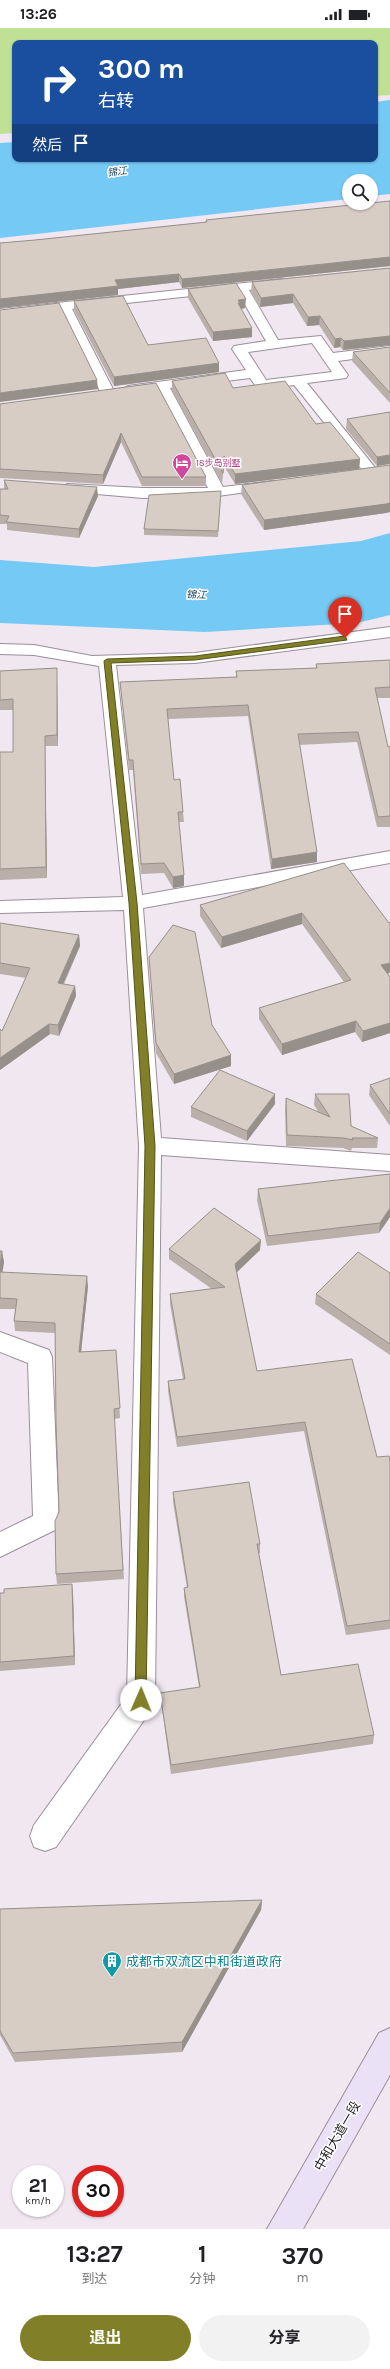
<!DOCTYPE html>
<html lang="zh">
<meta charset="utf-8">
<style>
:root{--surface:#fff;--page:#f2f2f2;--text:#202124;--muted:#757577;--accent:#818028}
body{margin:0;font-family:Karla,"Noto Sans SC",sans-serif;background:var(--page);color:var(--text);height:100vh;display:flex;flex-direction:column;font-size:15px;white-space:nowrap}
*{box-sizing:border-box;margin:0}
p{font-size:13px;color:var(--muted)}
.icon{flex:none;width:22px;height:22px;fill:none;stroke:currentColor;stroke-width:2;stroke-linecap:round;stroke-linejoin:round}
.map{position:relative;height:2201px;overflow:hidden}
.panel{display:flex;flex-direction:column;background:var(--surface);flex:1}
.panel>*{flex:none}
.hud{position:absolute;left:12px;top:12px;width:366px;height:122px;border-radius:8px;box-shadow:0 1px 3px #0004;background:#1a4fa0;color:#fff;overflow:hidden}
.controls{position:absolute;left:342px;top:146px;display:grid;gap:8px}
.controls a{display:grid;place-items:center;width:36px;height:36px;border-radius:50%;background:var(--surface);box-shadow:0 1px 3px #0004;font-size:20px}
.speed{position:absolute;left:12px;top:2137px;display:flex;gap:8px;font-size:20px;font-weight:700;text-align:center}
.speed>*{display:grid;place-content:center;width:52px;height:52px;border-radius:50%;background:var(--surface);box-shadow:0 1px 3px #0004;line-height:1}
.speed small{font-size:10px;font-weight:400}
.speed .limit{border:6px solid #d22;background:#fff;color:#111}
.pin{position:absolute;display:grid;place-items:center;width:34px;height:34px;color:#fff;margin:-41px -17px;border-radius:50% 50% 50% 0;rotate:-45deg;box-shadow:0 0 4px #0007}
.pin .icon{rotate:45deg}
.me{position:absolute;width:44px;margin:-22px;rotate:1deg;stroke-linejoin:round;filter:drop-shadow(0 0 3px #0008)}
.turn{display:flex;align-items:center;gap:14px;height:84px;padding:0 20px;font-size:18px}
.turn .icon{width:52px;height:52px;stroke-width:2.5}
.turn b{display:block;font-size:28px;line-height:34px}
.then{display:flex;align-items:center;height:38px;padding:0 20px;background:#0003;gap:8px;font-size:15px}
.eta{display:flex;justify-content:space-evenly;align-items:center;height:68px;text-align:center}
.eta b{font-size:24px;font-weight:700;line-height:28px}
.action{display:flex;gap:8px;margin-top:auto;padding:8px 20px}
.action a{flex:1;height:46px;border-radius:24px;background:var(--accent);color:#fff;font-size:16px;font-weight:700;line-height:46px;text-align:center}
.action a+a{background:var(--page);color:var(--text)}
.status{display:flex;justify-content:space-between;align-items:center;height:28px;padding:0 20px;background:var(--surface);direction:ltr}
.status svg{height:11px;fill:currentColor}
.map>svg:first-child{display:block}
.green{fill:#c0e195}
.water{fill:#75caf5}
.lines{fill:none;stroke-linecap:round;stroke-linejoin:round}
.minor-casing{stroke:#999099;stroke-width:2}
.secondary-casing{stroke:#999099;stroke-width:2}
.minor{fill:#fff;fill-rule:evenodd}
.secondary{fill:#eae1f7;fill-rule:evenodd}
.wall{fill:#bab0a9}
.shaded-wall{fill:#97908a}
.building{fill:#d8cdc5;stroke:#97908a}
.route{fill:#818028;stroke:#54531a}
.labels{text-anchor:middle;dominant-baseline:central;stroke-width:3;stroke-linejoin:round;paint-order:stroke}
.far-hotel-label{font-size:9px;fill:#b23c85;stroke:#fff;text-anchor:start}
.far-water-label{font-size:10px;font-style:italic;fill:#13445a;stroke:#fff}
.near-culture-label{font-size:13px;fill:#0d838f;stroke:#fff;text-anchor:start}
.near-street-label{font-size:13px;fill:#201d20;stroke:#fff}
</style>
<div class="status"><b>13:26</b><svg viewBox="0 0 49 12"><path d="M0 12V9h3v3zM5 12V6h3v6zM10 12V3h3v9zM15 12V0h3v12zM26 1h20v11H26zM47 4h2v5h-2z"/></svg></div>
<div class="map">
<svg width="390" height="2201" viewBox="0 0 390 2201">
<rect width="100%" height="100%" fill="#f1e7f1"/>
<path class="green" d="M 0,0 L 390,0 L 390,67 L 375,68 L 375,15 L 15,15 L 15,105 L 0,106 Z"/>
<g class="water">
<path d="M 390,72 L 390,166 L 371,168 L 371,153 L 349,153 L 349,171 L 0,210 L 0,115 L 15,114 L 15,131 L 375,131 L 375,74 Z"/>
<path d="M 390,505 L 390,587 L 357,595 L 205,604 L 0,595 L 0,532 L 94,539 L 361,513 Z"/>
</g>
<g class="lines">
<defs>
<g id="minor">
<path d="M 281,251 L 285,252 L 287,255 L 285,258 L 249,262 L 278,312 L 321,308 L 333,325 L 390,318 L 390,326 L 338,333 L 348,347 L 346,350 L 307,355 L 377,442 L 379,445 L 377,448 L 367,448 L 294,357 L 262,361 L 257,360 L 250,350 L 170,360 L 223,459 L 272,453 L 277,454 L 279,457 L 277,460 L 218,468 L 143,470 L 62,463 L 60,460 L 67,456 L 143,460 L 208,460 L 157,362 L 128,366 L 121,362 L 128,358 L 246,342 L 232,321 L 234,318 L 266,313 L 237,263 L 72,281 L 115,365 L 108,369 L 101,365 L 60,283 L 0,289 L 0,281 ZM 312,315 L 332,344 L 266,352 L 248,324 Z"/>
<path d="M 390,599 L 390,609 L 195,635 L 116,637 L 142,867 L 390,823 L 390,835 L 143,880 L 161,1110 L 390,1127 L 390,1143 L 161,1127 L 155,1672 L 151,1682 L 56,1819 L 45,1823 L 34,1819 L 30,1808 L 34,1797 L 127,1668 L 139,1118 L 124,882 L 0,885 L 0,873 L 123,869 L 99,638 L 34,627 L 0,626 L 0,616 L 34,617 L 92,628 L 195,625 Z"/>
<path d="M 0,1304 L 49,1322 L 52,1329 L 59,1494 L 55,1502 L 0,1529 L 0,1504 L 33,1488 L 28,1335 L 0,1324 Z"/>
</g>
<path id="secondary" d="M 390,2000 L 390,2047 L 303,2201 L 267,2201 L 379,2005 Z"/>
</defs>
<use href="#minor" class="minor-casing"/>
<use href="#secondary" class="secondary-casing"/>
<use href="#minor" class="minor"/>
<use href="#secondary" class="secondary"/>
</g>
<g class="wall">
<path d="M 390,173 L 390,317 L 343,322 L 340,319 L 334,320 L 319,297 L 307,298 L 293,275 L 260,279 L 251,263 L 252,254 L 390,240 L 390,238 L 182,260 L 179,254 L 118,261 L 118,267 L 0,280 L 0,215 L 35,212 L 206,194 L 206,192 Z"/>
<path d="M 188,261 L 245,280 L 241,281 L 252,309 L 213,313 L 188,270 Z"/>
<path d="M 74,273 L 148,317 L 219,344 L 114,358 L 74,282 Z"/>
<path d="M 390,319 L 390,375 L 352,333 L 353,324 Z"/>
<path d="M 172,353 L 233,360 L 316,396 L 360,431 L 359,441 L 235,456 L 224,438 L 222,455 L 172,362 Z"/>
<path d="M 156,355 L 206,449 L 206,458 L 142,458 L 121,414 L 103,456 L 0,450 L 0,376 Z"/>
<path d="M 390,384 L 377,438 L 346,401 L 347,391 Z"/>
<path d="M 390,437 L 390,484 L 386,485 L 264,502 L 241,466 L 242,457 Z"/>
<path d="M 4,452 L 98,468 L 79,510 L 7,502 L 7,496 L 0,496 L 0,461 L 4,461 Z"/>
<path d="M 221,463 L 218,509 L 144,507 L 144,501 Z"/>
<path d="M 390,632 L 390,670 L 377,670 L 388,719 L 390,718 L 390,799 L 377,799 L 357,714 L 299,717 L 317,834 L 271,841 L 248,688 L 168,691 L 174,752 L 183,784 L 184,794 L 179,794 L 184,847 L 184,858 L 173,860 L 164,845 L 141,846 L 133,742 L 129,742 L 121,665 L 120,654 L 236,649 L 236,643 L 316,640 L 316,636 Z"/>
<path d="M 57,640 L 57,651 L 58,718 L 45,718 L 47,850 L 0,852 L 0,724 L 13,724 L 13,682 L 0,682 L 0,643 Z"/>
<path d="M 344,835 L 388,946 L 390,949 L 390,1005 L 362,1014 L 355,1004 L 282,1027 L 259,991 L 259,980 L 344,954 L 302,896 L 221,920 L 200,888 L 200,877 Z"/>
<path d="M 0,895 L 79,907 L 80,918 L 64,956 L 75,958 L 76,968 L 59,1008 L 50,1006 L 0,1042 L 0,1001 L 2,1003 L 26,950 L 0,946 Z"/>
<path d="M 149,929 L 212,997 L 231,1038 L 174,1056 L 156,1025 Z"/>
<path d="M 390,1050 L 390,1098 L 369,1067 L 370,1057 Z"/>
<path d="M 315,1066 L 351,1098 L 378,1110 L 377,1120 L 352,1120 L 351,1123 L 343,1120 L 286,1118 L 285,1081 L 286,1070 L 319,1085 L 314,1077 Z"/>
<path d="M 275,1076 L 247,1113 L 191,1089 L 191,1079 Z"/>
<path d="M 390,1146 L 390,1189 L 379,1205 L 267,1218 L 257,1172 L 258,1161 Z"/>
<path d="M 169,1221 L 260,1222 L 237,1244 L 257,1343 L 377,1429 L 390,1433 L 390,1601 L 346,1607 L 304,1403 L 177,1419 L 168,1363 L 168,1353 L 183,1351 L 170,1276 L 170,1266 L 212,1261 L 169,1231 Z"/>
<path d="M 0,1223 L 4,1234 L 2,1244 L 88,1258 L 81,1324 L 116,1322 L 120,1390 L 114,1391 L 124,1551 L 57,1556 L 56,1546 L 59,1484 L 55,1305 L 15,1303 L 14,1293 L 15,1281 L 0,1281 Z"/>
<path d="M 390,1245 L 390,1327 L 315,1276 L 316,1266 Z"/>
<path d="M 173,1464 L 260,1516 L 260,1525 L 259,1525 L 281,1647 L 374,1707 L 373,1716 L 171,1746 L 161,1673 L 160,1665 L 199,1659 L 184,1569 L 184,1560 L 187,1560 L 173,1474 Z"/>
<path d="M 0,1565 L 73,1565 L 75,1637 L 0,1643 Z"/>
<path d="M 262,1872 L 261,1882 L 182,2024 L 15,2034 L 0,2007 L 0,1881 Z"/>
</g>
<g class="shaded-wall">
<path d="M 390,229 L 390,238 L 182,260 L 182,251 Z"/>
<path d="M 179,246 L 179,254 L 118,261 L 118,267 L 0,280 L 0,271 L 115,252 Z"/>
<path d="M 293,266 L 293,275 L 260,279 L 261,270 Z"/>
<path d="M 246,271 L 245,280 L 240,281 L 237,285 L 238,272 Z"/>
<path d="M 320,288 L 319,297 L 307,298 L 308,289 Z"/>
<path d="M 252,300 L 252,309 L 213,313 L 213,304 Z"/>
<path d="M 390,308 L 390,317 L 343,322 L 344,313 Z"/>
<path d="M 341,310 L 340,319 L 334,320 L 335,311 Z"/>
<path d="M 219,335 L 219,344 L 114,358 L 114,349 Z"/>
<path d="M 97,352 L 98,361 L 0,374 L 0,365 Z"/>
<path d="M 121,405 L 121,414 L 103,456 L 103,447 Z"/>
<path d="M 390,427 L 390,436 L 377,438 L 377,429 Z"/>
<path d="M 224,428 L 224,438 L 222,455 L 223,445 Z"/>
<path d="M 360,431 L 359,441 L 235,456 L 235,446 Z"/>
<path d="M 97,459 L 98,468 L 79,510 L 79,501 Z"/>
<path d="M 390,475 L 390,484 L 386,485 L 264,502 L 264,492 Z"/>
<path d="M 57,640 L 57,651 L 58,718 L 57,707 Z"/>
<path d="M 45,708 L 45,718 L 47,850 L 46,839 Z"/>
<path d="M 317,824 L 317,834 L 271,841 L 272,831 Z"/>
<path d="M 184,847 L 184,858 L 173,860 L 173,849 Z"/>
<path d="M 302,885 L 302,896 L 221,920 L 222,909 Z"/>
<path d="M 79,907 L 80,918 L 59,965 L 58,955 Z"/>
<path d="M 390,935 L 390,945 L 380,948 L 381,937 Z"/>
<path d="M 75,958 L 76,968 L 59,1008 L 58,997 Z"/>
<path d="M 356,993 L 355,1004 L 282,1027 L 282,1016 Z"/>
<path d="M 390,995 L 390,1005 L 362,1014 L 363,1003 Z"/>
<path d="M 49,996 L 50,1006 L 0,1042 L 0,1030 Z"/>
<path d="M 231,1027 L 231,1038 L 174,1056 L 174,1046 Z"/>
<path d="M 275,1066 L 275,1076 L 247,1113 L 247,1103 Z"/>
<path d="M 390,1180 L 390,1189 L 379,1205 L 380,1195 Z"/>
<path d="M 261,1212 L 260,1222 L 235,1246 L 235,1236 Z"/>
<path d="M 2,1223 L 4,1234 L 1,1254 L 0,1240 Z"/>
<path d="M 87,1248 L 88,1258 L 80,1334 L 79,1324 Z"/>
<path d="M 72,1556 L 73,1565 L 75,1637 L 74,1628 Z"/>
<path d="M 262,1872 L 261,1882 L 182,2024 L 182,2014 Z"/>
</g>
<g class="building">
<path d="M 390,173 L 390,229 L 182,251 L 179,246 L 115,252 L 118,258 L 0,271 L 0,215 L 35,212 L 207,194 L 206,192 Z"/>
<path d="M 390,240 L 390,308 L 344,313 L 341,310 L 335,311 L 320,288 L 308,289 L 293,266 L 261,270 L 252,254 Z"/>
<path d="M 236,255 L 246,271 L 238,272 L 240,275 L 238,275 L 252,300 L 213,304 L 188,261 Z"/>
<path d="M 123,268 L 148,317 L 206,310 L 219,335 L 114,349 L 74,273 Z"/>
<path d="M 59,275 L 97,352 L 0,365 L 0,282 Z"/>
<path d="M 390,319 L 390,365 L 353,324 Z"/>
<path d="M 225,345 L 233,360 L 285,353 L 316,396 L 330,394 L 360,431 L 235,446 L 224,428 L 223,445 L 172,353 Z"/>
<path d="M 156,355 L 206,449 L 142,449 L 121,405 L 103,447 L 0,441 L 0,376 Z"/>
<path d="M 390,384 L 390,427 L 377,429 L 347,391 Z"/>
<path d="M 390,437 L 390,475 L 386,476 L 264,492 L 242,457 Z"/>
<path d="M 4,452 L 97,459 L 79,501 L 6,494 L 9,488 L 0,487 L 0,461 L 8,461 Z"/>
<path d="M 221,463 L 218,503 L 144,501 L 149,467 Z"/>
<path d="M 390,632 L 390,659 L 375,660 L 388,719 L 390,718 L 390,788 L 378,789 L 358,704 L 298,706 L 317,824 L 272,831 L 248,677 L 167,681 L 174,752 L 180,751 L 183,784 L 178,784 L 184,847 L 173,849 L 164,835 L 141,836 L 133,732 L 129,732 L 120,654 L 237,649 L 236,643 L 317,640 L 316,636 Z"/>
<path d="M 57,640 L 57,707 L 45,708 L 46,839 L 0,841 L 0,724 L 13,724 L 13,671 L 0,672 L 0,643 Z"/>
<path d="M 344,835 L 389,895 L 390,894 L 390,935 L 381,937 L 390,949 L 390,995 L 363,1003 L 356,993 L 282,1016 L 259,980 L 351,952 L 302,885 L 222,909 L 200,877 Z"/>
<path d="M 0,895 L 79,907 L 58,955 L 75,958 L 58,997 L 49,996 L 0,1030 L 0,1001 L 2,1003 L 30,940 L 0,935 Z"/>
<path d="M 173,897 L 195,904 L 212,997 L 231,1027 L 174,1046 L 156,1015 L 149,929 Z"/>
<path d="M 220,1042 L 275,1066 L 247,1103 L 191,1079 Z"/>
<path d="M 390,1050 L 390,1086 L 370,1057 Z"/>
<path d="M 315,1066 L 349,1066 L 351,1098 L 378,1110 L 352,1110 L 353,1112 L 344,1110 L 287,1107 L 286,1070 L 330,1089 Z"/>
<path d="M 390,1146 L 390,1180 L 380,1195 L 268,1208 L 258,1161 Z"/>
<path d="M 214,1180 L 261,1212 L 235,1236 L 257,1343 L 352,1331 L 377,1429 L 389,1428 L 390,1433 L 390,1592 L 347,1598 L 305,1394 L 177,1409 L 168,1353 L 185,1351 L 170,1266 L 225,1259 L 169,1221 Z"/>
<path d="M 0,1223 L 2,1223 L 0,1240 Z"/>
<path d="M 358,1224 L 390,1245 L 390,1316 L 316,1266 Z"/>
<path d="M 0,1244 L 87,1248 L 79,1324 L 116,1322 L 120,1380 L 114,1381 L 123,1542 L 56,1546 L 55,1493 L 59,1484 L 56,1394 L 55,1295 L 14,1293 L 17,1271 L 0,1270 Z"/>
<path d="M 249,1454 L 260,1516 L 257,1516 L 281,1647 L 358,1636 L 374,1707 L 171,1737 L 160,1665 L 200,1659 L 184,1560 L 188,1559 L 173,1464 Z"/>
<path d="M 72,1556 L 74,1628 L 0,1634 L 0,1565 L 4,1565 L 4,1561 Z"/>
<path d="M 262,1872 L 182,2014 L 13,2025 L 0,2003 L 0,1881 Z"/>
</g>
<path class="route" d="M 345,608 L 347,612 L 195,632 L 111,635 L 137,875 L 155,1118 L 146,1672 L 145,1676 L 141,1678 L 136,1676 L 135,1672 L 145,1118 L 129,875 L 104,633 L 107,631 L 195,628 Z"/>
<defs>
<symbol id="hotel-pin" viewBox="-11 -11 22 30"><path d="M0 17L-7.5 6A9.5 9.5 0 1 1 7.5 6Z" fill="#d1479c" stroke="#fff"/><path d="M-6-4.5h1.5V1H6V5H4.5V3h-9V5H-6ZM-4 0a1.8 1.8 0 1 1 3.6 0ZM.5 0V-2.5h3Q6-2.5 6 0Z" fill="#fff"/></symbol>
<symbol id="building-pin" viewBox="-11 -11 22 30"><path d="M0 17L-7.5 6A9.5 9.5 0 1 1 7.5 6Z" fill="#0f9aa8" stroke="#fff"/><path d="M-4-6H4V6H1V3H-1V6H-4ZM-2.5-4.3h1.7v1.8h-1.7ZM.8-4.3h1.7v1.8H.8ZM-2.5-1h1.7V.8h-1.7ZM.8-1h1.7V.8H.8Z" fill="#fff"/></symbol>
</defs>
<g fill-rule="evenodd">
<use href="#hotel-pin" x="171" y="424" width="22" height="30"/>
<use href="#building-pin" x="101" y="1922" width="22" height="30"/>
</g>
<g class="labels">
<g class="far-hotel-label">
<text x="196" y="435">18步岛别墅</text>
</g>
<g class="far-water-label">
<text transform="translate(117 144) rotate(-7)">锦江</text>
<text transform="translate(196 567) rotate(2)">锦江</text>
</g>
<g class="near-culture-label">
<text x="126" y="1933">成都市双流区中和街道政府</text>
</g>
<g class="near-street-label">
<text transform="translate(337 2108) rotate(-60)">中和大道一段</text>
</g>
</g>
</svg>
<div class="controls">
<a><svg class="icon" aria-label="search" viewBox="0 0 24 24"><circle cx="10" cy="10" r="6"/><path d="M15 15l6 6"/></svg></a>
</div>
<div class="speed"><div>21<small>km/h</small></div><div class="limit">30</div></div>
<div class="pin" style="left:345px;top:610px;background:#d93025"><svg class="icon" aria-label="arrive" viewBox="0 0 24 24"><path d="M6 21V4h12l-3 4 3 4H6"/></svg></div>
<svg class="me" style="left:141px;top:1672px" viewBox="-20 -20 40 40"><circle r="19" fill="#fff"/><path d="M0-13L10 11 0 6-10 11z" fill="#818028"/></svg>
<div class="hud">
<div class="turn"><svg class="icon" aria-label="right" viewBox="0 0 24 24"><path d="M7 20v-9h11M14 6l5 5-5 5"/></svg><div><b>300 m</b>右转</div></div>
<div class="then">然后<svg class="icon" aria-label="arrive" viewBox="0 0 24 24"><path d="M6 21V4h12l-3 4 3 4H6"/></svg></div>
</div>
</div>
<section class="panel">
<div class="eta">
<div><b>13:27</b><p>到达</p></div>
<div><b>1</b><p>分钟</p></div>
<div><b>370</b><p>m</p></div>
</div>
<div class="action"><a>退出</a><a>分享</a></div>
</section>
